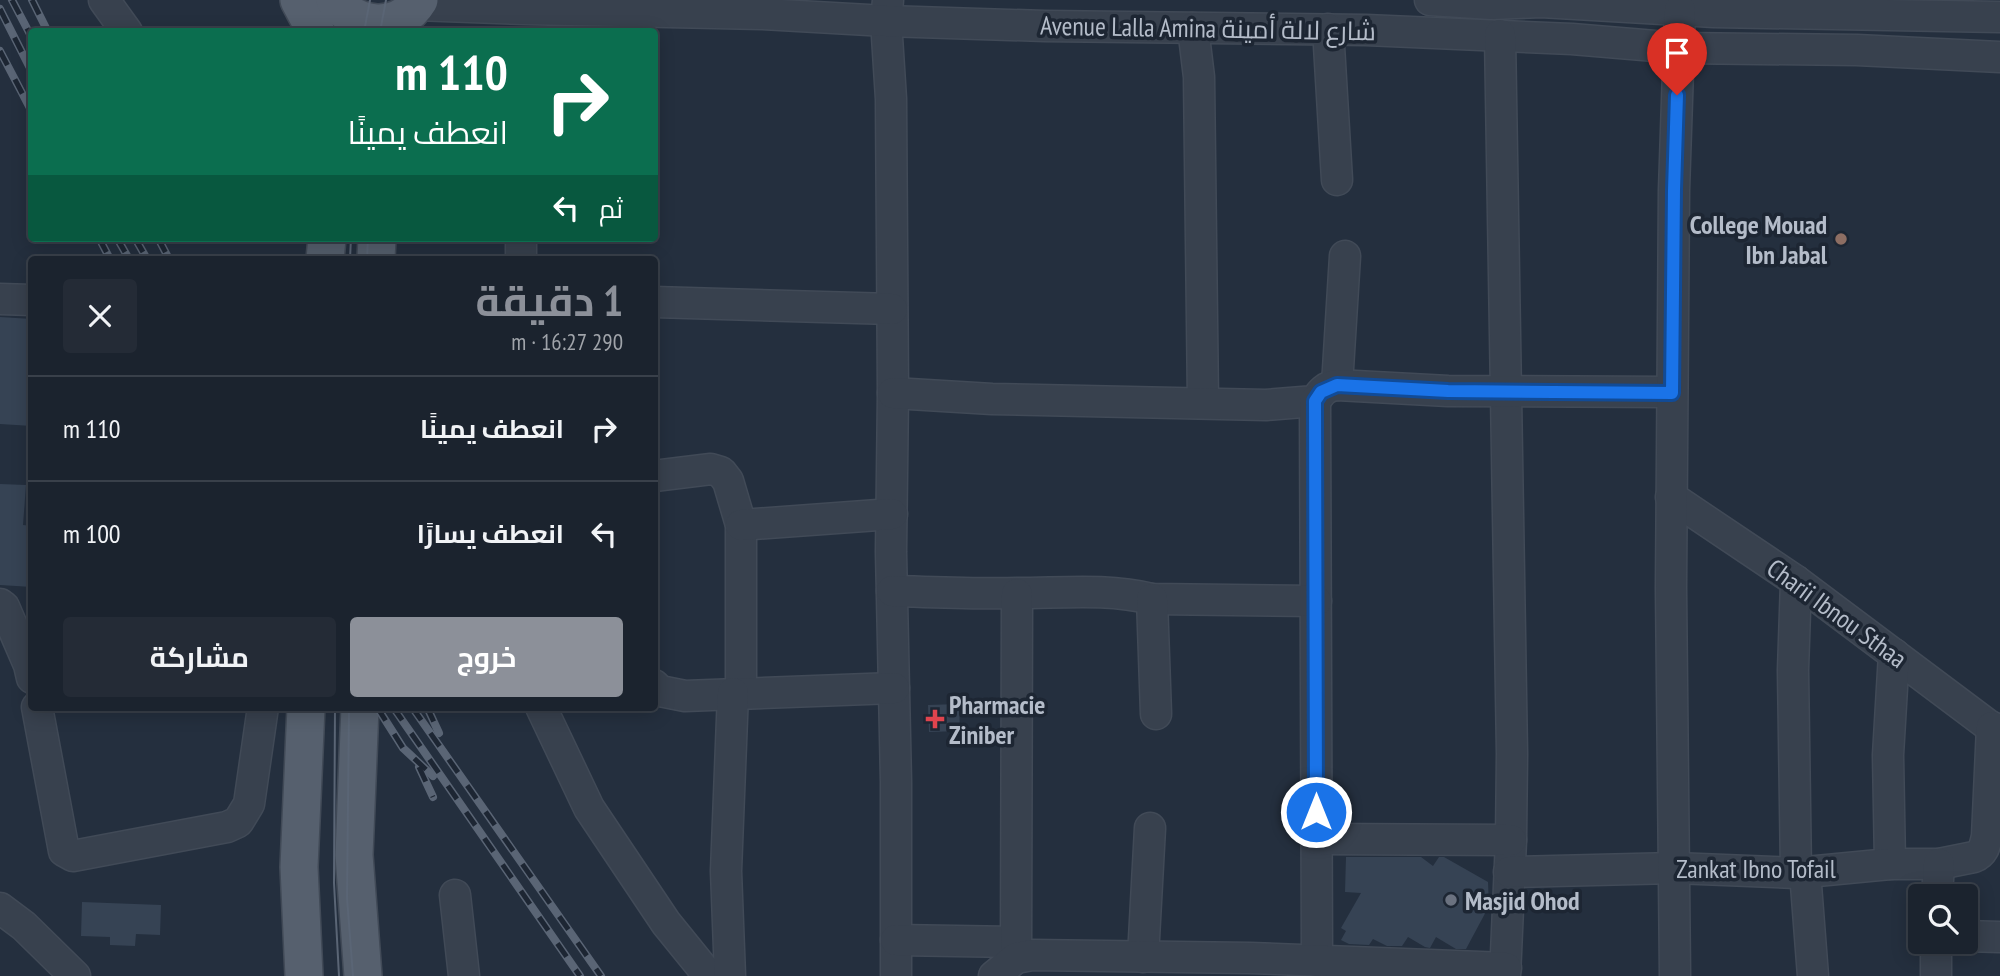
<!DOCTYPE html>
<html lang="ar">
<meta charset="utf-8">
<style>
:root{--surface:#1b232e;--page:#242b36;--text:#f1f3f6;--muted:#a0a4aa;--line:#39404a;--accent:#8c9099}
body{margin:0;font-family:"PT Sans Narrow",Cairo,sans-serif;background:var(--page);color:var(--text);direction:rtl;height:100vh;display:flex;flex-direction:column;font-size:26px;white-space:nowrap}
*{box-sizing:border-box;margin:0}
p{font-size:23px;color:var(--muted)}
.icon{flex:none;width:38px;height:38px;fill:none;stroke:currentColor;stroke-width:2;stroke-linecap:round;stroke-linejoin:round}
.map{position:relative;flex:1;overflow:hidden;direction:ltr}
.drawer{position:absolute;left:28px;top:256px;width:630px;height:455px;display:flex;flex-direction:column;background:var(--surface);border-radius:7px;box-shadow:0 4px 18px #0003,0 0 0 2px var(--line);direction:rtl}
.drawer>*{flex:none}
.top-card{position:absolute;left:28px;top:28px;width:630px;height:214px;border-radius:7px;box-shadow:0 4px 18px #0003,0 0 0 2px var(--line);direction:rtl;background:#0b6e4f;color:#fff;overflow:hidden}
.fabs{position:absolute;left:1908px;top:884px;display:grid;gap:14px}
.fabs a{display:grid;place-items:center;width:70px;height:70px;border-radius:7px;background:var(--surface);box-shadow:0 4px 18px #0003,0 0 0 2px var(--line);font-size:35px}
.pin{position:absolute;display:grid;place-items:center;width:60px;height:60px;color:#fff;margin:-72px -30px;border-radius:50% 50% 50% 0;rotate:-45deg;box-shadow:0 0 7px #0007}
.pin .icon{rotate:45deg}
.me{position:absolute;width:77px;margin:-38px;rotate:0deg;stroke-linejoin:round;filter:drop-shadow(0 0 5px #0008)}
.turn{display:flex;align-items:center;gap:24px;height:147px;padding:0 35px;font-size:32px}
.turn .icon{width:91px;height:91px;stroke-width:2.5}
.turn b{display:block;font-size:49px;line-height:60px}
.then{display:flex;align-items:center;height:66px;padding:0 35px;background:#0003;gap:14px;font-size:26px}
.round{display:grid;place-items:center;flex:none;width:74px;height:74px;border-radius:7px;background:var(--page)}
.headline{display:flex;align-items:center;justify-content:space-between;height:119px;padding:0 35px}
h1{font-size:42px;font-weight:700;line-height:52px;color:var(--accent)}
.action{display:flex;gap:14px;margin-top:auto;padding:14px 35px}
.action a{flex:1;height:80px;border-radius:7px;background:var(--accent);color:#fff;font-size:28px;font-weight:700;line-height:80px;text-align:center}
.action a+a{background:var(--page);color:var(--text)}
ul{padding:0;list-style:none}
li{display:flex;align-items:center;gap:21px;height:105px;padding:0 35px;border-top:2px solid var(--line)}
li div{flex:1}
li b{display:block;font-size:26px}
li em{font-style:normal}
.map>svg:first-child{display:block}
.building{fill:#364354}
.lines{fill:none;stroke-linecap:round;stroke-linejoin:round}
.minor-casing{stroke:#414a57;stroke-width:33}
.major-casing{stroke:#414a57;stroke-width:40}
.minor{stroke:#38414e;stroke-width:30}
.major{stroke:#56606e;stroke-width:37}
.tram{stroke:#5a6575;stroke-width:2}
.rail-casing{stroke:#5a6575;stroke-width:8}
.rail{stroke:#1d2633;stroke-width:5;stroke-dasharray:16;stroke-linecap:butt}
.route-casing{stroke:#114b97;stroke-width:18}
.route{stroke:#1a73e8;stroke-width:12}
.education-dot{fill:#8d6e63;stroke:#1d2633;stroke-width:2.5}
.health-dot{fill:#e0444e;stroke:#1d2633;stroke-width:2.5}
.worship-dot{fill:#6b7280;stroke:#1d2633;stroke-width:2.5}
.labels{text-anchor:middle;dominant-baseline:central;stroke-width:7;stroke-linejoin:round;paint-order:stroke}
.street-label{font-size:26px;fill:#b4bcc9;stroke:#1d2633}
.poi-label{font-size:26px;font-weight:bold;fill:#b4bcc9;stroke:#1d2633;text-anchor:start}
</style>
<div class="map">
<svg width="2000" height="976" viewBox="0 0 2000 976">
<rect width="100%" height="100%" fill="#242f3e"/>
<g class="building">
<path d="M 0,317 L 32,319 L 32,426 L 0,424 Z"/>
<path d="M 0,484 L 26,485 L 23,525 L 32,526 L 32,587 L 0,585 Z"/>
<path d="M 959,704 L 960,731 L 929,732 L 928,705 Z"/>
<path d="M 1346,857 L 1421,857 L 1433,866 L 1439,857 L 1444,857 L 1488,882 L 1489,906 L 1466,949 L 1456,949 L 1436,937 L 1430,948 L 1425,947 L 1408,937 L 1402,946 L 1387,946 L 1373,939 L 1369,945 L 1349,944 L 1341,940 L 1346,931 L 1341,928 L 1361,893 L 1345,892 Z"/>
<path d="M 82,902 L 161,905 L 160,935 L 136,934 L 135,946 L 110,945 L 110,937 L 81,936 Z"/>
</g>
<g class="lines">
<defs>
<g id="minor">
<path d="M 104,0 L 127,32"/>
<path d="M 888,0 L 886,21 L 891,99 L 893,393 L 891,552 L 896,782 L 896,976"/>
<path d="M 1430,0 L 1492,4 L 1541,2 L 1714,12 L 2000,17"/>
<path d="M 416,5 L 525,9 L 763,14 L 886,21 L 1045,26 L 1366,30 L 1572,39 L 1679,48 L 1857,50 L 2000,57"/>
<path d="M 1193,28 L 1199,77 L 1203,402"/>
<path d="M 1328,29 L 1337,180"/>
<path d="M 1500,35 L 1512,754 L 1511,840 L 1505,976"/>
<path d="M 521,238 L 521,259"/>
<path d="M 0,299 L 32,300"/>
<path d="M 654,302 L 892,309"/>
<path d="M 1337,385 L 1345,256"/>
<path d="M 893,393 L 992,399 L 1266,405 L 1315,401 C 1321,392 1326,386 1337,385 L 1448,391 L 1672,392"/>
<path d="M 1315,401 L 1317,961"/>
<path d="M 654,476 L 711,469 L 721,472 L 728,481 L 741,525 L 741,692"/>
<path d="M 1671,497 L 1796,581 L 2000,734"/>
<path d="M 741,525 L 892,514"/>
<path d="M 1796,581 L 1793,670 L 1796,873"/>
<path d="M 892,591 C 934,592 975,594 1017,593 C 1062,593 1108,588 1152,599 L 1316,601"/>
<path d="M 1152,599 L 1156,714"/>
<path d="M 0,604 L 4,607 L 29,665 L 32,678"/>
<path d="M 654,685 L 660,691 L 685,696 L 894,688"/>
<path d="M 37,707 L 64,851 L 73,856 L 227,827 L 238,822 L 249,804 L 263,707"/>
<path d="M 541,707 L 589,808 L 666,923 L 709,976"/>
<path d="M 1316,839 L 1511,840"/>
<path d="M 1890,864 L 1888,755 L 1894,654"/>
<path d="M 1509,872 L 1675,868 L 1796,873 L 1890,864 L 1939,864 L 1974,857 C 1984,853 1985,845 1987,836 L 1992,727"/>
<path d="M 1805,872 L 1813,976"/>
<path d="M 455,895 L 464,976"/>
<path d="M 1937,896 L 1939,864"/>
<path d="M 0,908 L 24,926 L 75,976"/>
<path d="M 1965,936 L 2000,937"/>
<path d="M 896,940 L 1016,942"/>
<path d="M 1936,942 L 1936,976"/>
<path d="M 1143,957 L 1150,828"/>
<path d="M 1016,958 L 1017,594"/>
<path d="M 730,976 L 726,871 L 733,693"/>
<path d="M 994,976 L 1016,958 L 1032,955 L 1250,958 L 1506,968"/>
<path d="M 1675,976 L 1671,588 L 1674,190 L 1680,10"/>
</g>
<g id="major">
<path d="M 299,0 L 316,32"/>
<path d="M 335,0 C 355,29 400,32 419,0"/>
<path d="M 325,259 L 327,238"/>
<path d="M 376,259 L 377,238"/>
<path d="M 360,707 L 354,855 L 363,976"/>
<path d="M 304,976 L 299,867 L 306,707"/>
</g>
</defs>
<use href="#minor" class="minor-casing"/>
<use href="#major" class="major-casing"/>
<use href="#minor" class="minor"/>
<use href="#major" class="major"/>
<g class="tram">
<path d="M 364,32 L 370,0"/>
<path d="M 380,32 L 386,0"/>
<path d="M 350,259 L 351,238"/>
<path d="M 367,259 L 368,238"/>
<path d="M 335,707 L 334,883 L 339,976"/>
<path d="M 349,707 L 347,898 L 353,976"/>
</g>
<defs>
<g id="rail">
<path d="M 12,0 L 32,38"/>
<path d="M 32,0 L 48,32"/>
<path d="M 0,9 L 32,72"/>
<path d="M 0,51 L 32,112"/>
<path d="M 99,238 L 110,259"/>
<path d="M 117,238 L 129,259"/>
<path d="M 135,238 L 147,259"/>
<path d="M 158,238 L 169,259"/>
<path d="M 377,707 L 403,748 L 433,776"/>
<path d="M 393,707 L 580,976"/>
<path d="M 412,707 L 601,976"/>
<path d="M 427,707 L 439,733"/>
<path d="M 419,767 L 433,797"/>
</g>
</defs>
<use href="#rail" class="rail-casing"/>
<use href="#rail" class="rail"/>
</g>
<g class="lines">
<defs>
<path id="route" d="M 1316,812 L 1315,401 L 1321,392 L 1337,385 L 1448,391 L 1672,393 L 1674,190 L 1677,95"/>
</defs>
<use href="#route" class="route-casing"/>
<use href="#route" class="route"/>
</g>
<circle class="education-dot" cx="1841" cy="239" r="7"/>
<path class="health-dot" d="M931.5 708.5h7v7h7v7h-7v7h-7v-7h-7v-7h7z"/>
<circle class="worship-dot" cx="1451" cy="900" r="7"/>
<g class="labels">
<g class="street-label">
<text transform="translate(1208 28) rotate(1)">Avenue Lalla Amina شارع لالة أمينة</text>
<text transform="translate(1837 613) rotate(36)">Charii Ibnou Sthaa</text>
<text x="1756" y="868">Zankat Ibno Tofail</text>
</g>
<g class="poi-label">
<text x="1827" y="224" text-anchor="end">College Mouad<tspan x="1827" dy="30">Ibn Jabal</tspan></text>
<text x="949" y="704">Pharmacie<tspan x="949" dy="30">Ziniber</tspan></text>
<text x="1465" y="900">Masjid Ohod</text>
</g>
</g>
</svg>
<div class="fabs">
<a><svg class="icon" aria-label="search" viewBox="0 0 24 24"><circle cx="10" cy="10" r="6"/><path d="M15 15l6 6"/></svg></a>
</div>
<div class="pin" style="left:1677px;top:95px;background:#d93025"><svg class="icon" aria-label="arrive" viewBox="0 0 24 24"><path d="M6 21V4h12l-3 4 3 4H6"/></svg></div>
<svg class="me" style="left:1316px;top:812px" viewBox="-20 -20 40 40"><circle r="17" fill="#1a73e8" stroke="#fff" stroke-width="3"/><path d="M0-11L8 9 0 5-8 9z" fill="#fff"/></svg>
<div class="top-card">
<div class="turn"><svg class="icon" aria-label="right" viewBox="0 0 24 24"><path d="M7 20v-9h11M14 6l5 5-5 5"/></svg><div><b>110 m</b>انعطف يمينًا</div></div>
<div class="then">ثم<svg class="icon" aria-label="left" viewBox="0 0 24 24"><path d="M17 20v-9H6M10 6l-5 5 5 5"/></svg></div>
</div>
<section class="drawer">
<div class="headline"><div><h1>1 دقيقة</h1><p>290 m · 16:27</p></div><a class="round"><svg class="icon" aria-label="close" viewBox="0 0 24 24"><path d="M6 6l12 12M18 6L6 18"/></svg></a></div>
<ul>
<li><svg class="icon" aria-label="right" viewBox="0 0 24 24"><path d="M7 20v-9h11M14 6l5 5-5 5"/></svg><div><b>انعطف يمينًا</b></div><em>110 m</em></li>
<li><svg class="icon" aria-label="left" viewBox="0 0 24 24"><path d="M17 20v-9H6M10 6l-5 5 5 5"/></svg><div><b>انعطف يسارًا</b></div><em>100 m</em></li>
</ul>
<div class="action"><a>خروج</a><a>مشاركة</a></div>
</section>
</div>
